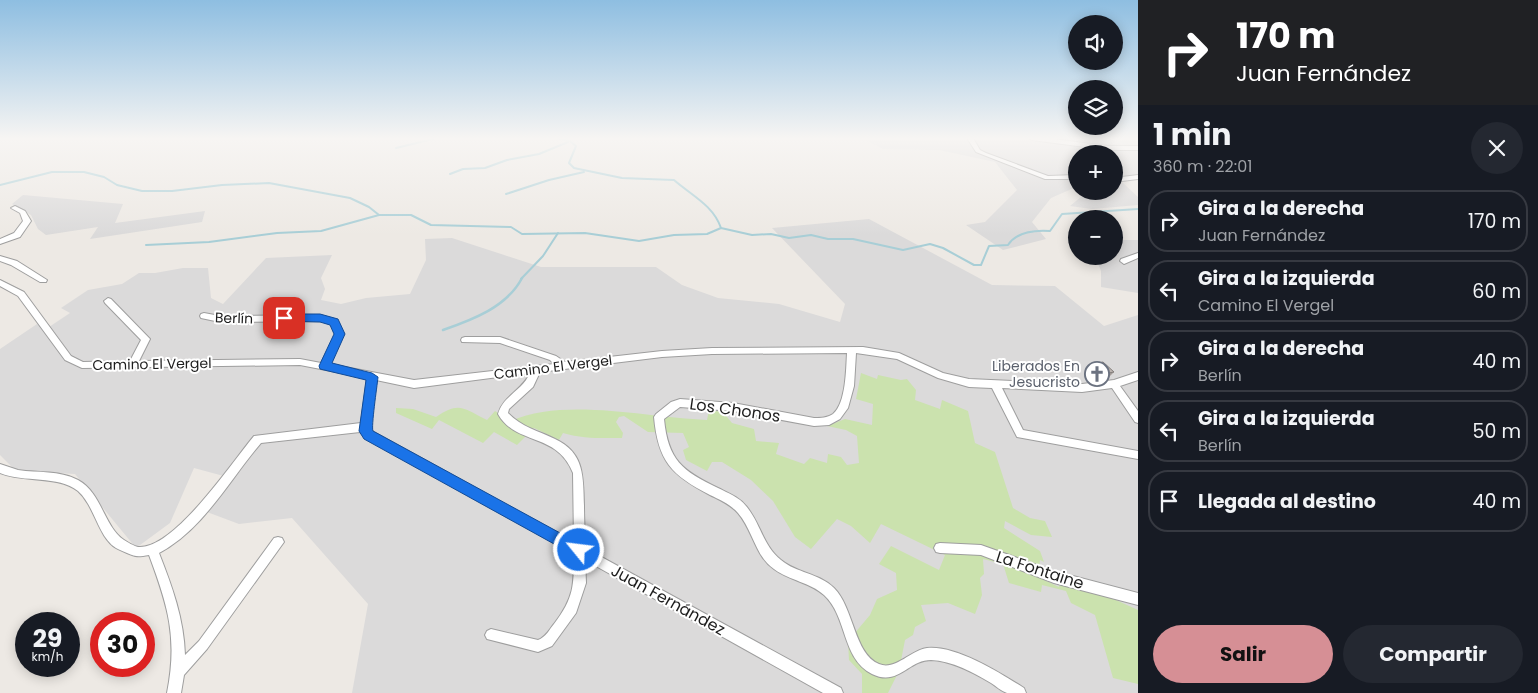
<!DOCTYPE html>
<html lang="es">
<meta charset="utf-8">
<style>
:root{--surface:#171b24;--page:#242831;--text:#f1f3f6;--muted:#9ea1a6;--line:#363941;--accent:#d68f95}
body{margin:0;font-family:Poppins,sans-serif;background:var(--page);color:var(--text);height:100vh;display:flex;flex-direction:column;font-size:19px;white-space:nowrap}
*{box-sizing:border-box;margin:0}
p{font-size:16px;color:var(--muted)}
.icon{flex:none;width:28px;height:28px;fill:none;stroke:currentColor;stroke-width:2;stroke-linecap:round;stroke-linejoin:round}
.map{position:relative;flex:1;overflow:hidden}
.details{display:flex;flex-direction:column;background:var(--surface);width:400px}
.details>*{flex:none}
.top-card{background:#202124;color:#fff;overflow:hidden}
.tools{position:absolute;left:1068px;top:15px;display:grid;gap:10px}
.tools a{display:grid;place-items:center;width:55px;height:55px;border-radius:50%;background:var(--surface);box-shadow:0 2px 12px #0003;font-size:25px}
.speed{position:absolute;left:15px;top:612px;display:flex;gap:10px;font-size:25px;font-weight:700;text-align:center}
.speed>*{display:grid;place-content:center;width:65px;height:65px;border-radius:50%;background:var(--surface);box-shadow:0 2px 12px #0003;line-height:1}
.speed small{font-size:12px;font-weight:400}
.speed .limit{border:8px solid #d22;background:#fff;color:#111}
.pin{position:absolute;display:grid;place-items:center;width:42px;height:42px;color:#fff;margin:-21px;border-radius:10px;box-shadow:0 2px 8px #0006}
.me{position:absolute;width:55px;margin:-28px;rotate:299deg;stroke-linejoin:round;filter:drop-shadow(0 0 4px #0008)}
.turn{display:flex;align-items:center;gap:18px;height:105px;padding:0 15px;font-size:22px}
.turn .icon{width:65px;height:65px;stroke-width:2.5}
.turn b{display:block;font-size:35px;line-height:42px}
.round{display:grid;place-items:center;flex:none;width:52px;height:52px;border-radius:26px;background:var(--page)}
.head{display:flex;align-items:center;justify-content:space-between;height:85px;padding:0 15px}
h1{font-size:30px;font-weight:700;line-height:38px}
.action{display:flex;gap:10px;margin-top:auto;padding:10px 15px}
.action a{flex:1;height:58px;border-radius:30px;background:var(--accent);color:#111;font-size:20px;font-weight:700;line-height:58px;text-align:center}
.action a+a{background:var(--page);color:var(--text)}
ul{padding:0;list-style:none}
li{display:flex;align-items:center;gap:15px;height:62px;margin:0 10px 8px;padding:0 5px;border:2px solid var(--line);border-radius:20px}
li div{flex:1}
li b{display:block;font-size:19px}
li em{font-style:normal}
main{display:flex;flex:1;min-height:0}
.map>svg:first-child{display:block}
.residential{fill:#dbdada}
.grass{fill:#cbe2ae}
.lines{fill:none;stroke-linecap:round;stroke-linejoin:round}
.stream-far1{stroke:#a8ced6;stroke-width:2}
.stream{stroke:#a8ced6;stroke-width:2.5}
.minor-casing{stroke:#9e9e9e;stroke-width:2}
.minor{fill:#fff;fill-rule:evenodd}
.wall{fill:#a39c98}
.building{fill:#bdb5b1;stroke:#847f7c}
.route{fill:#1a73e8;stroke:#114b97}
.labels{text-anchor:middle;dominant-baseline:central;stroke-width:4;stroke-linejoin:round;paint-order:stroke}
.street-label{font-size:14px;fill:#1d1d1d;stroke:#fff}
.worship-label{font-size:14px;fill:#5b616d;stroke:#fff;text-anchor:end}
.near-street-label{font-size:16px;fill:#1d1d1d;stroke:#fff}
</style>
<main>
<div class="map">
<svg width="1138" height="693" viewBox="0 0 1138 693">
<rect width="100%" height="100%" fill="#ede9e4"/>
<g class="residential">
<path d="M 861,138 L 1138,138 L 1138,178 L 1122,182 L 1138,197 L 1138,205 L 1092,209 L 1070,206 L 1088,191 L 1114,191 L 1114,154 L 1076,154 L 1076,187 L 1051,198 L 1032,222 L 1046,239 L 1003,250 L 966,225 L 985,222 L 1017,190 L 995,162 L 939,150 L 883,149 Z"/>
<path d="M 23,195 L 123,204 L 115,223 L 205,211 L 202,222 L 90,239 L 98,227 L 46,235 L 38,229 L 31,215 L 12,204 Z"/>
<path d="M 869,219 L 992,285 L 1055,286 L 1104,326 L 1138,315 L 1138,693 L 352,693 L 368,604 L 292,518 L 239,524 L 207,512 L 231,478 L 194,468 L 170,523 L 136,548 L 75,474 L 16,471 L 0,455 L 0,349 L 37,324 L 46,329 L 70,313 L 61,308 L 88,290 L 122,284 L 139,273 L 155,273 L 183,268 L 208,268 L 211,298 L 223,304 L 266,258 L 332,255 L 321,278 L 325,289 L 321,300 L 341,304 L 366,298 L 410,294 L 426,260 L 425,239 L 452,238 L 541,267 L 656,267 L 682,285 L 718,298 L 779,304 L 840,322 L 845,304 L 772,228 Z"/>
<path d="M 1114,240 L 1138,240 L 1138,293 L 1101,287 L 1101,271 L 1095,256 L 1114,256 Z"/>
</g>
<path class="grass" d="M 861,373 L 877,379 L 878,375 L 901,380 L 907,379 L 916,390 L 915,400 L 940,409 L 942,400 L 968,411 L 975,443 L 995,452 L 1013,508 L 1030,518 L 1045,521 L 1052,537 L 1031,535 L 1005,521 L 1004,528 L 1040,551 L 1044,562 L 1040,560 L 1038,577 L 1059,587 L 1061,575 L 1138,610 L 1138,684 L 1113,678 L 1095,615 L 1071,603 L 1066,591 L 1042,585 L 1041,592 L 1009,583 L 1003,564 L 983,559 L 984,574 L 980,578 L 982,595 L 975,614 L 948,603 L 921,605 L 926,621 L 915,627 L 913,635 L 905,640 L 899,671 L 888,693 L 862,693 L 862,674 L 849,660 L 848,641 L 870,615 L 877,599 L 897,590 L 896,573 L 879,564 L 891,546 L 939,570 L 945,555 L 881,524 L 870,543 L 851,526 L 837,519 L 811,549 L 795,537 L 773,501 L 751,480 L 722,462 L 712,462 L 707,471 L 686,460 L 683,450 L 689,447 L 683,433 L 648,432 L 624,416 L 619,417 L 616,422 L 623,433 L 622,438 C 601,438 583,439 563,433 L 559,440 L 534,428 L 517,445 L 494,432 L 483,443 L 439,420 L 432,429 L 396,413 L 396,408 L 413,409 L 436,417 C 459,401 463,408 487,420 L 495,411 L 511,421 C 565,397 649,418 707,420 L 709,410 L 723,412 L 732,423 L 754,429 L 756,441 L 779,443 L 776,454 L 804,464 L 810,458 L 827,463 L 828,454 L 841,457 L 847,465 L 859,463 L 857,436 L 846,430 L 827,426 L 845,419 L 872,425 L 873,404 L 856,399 Z"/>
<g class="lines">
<g class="stream-far1">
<path d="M 555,138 L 570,141 L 576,146 L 569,163 L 574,168 L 622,178 L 674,180 C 691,195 713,205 721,228"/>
<path d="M 396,148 L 437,138"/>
<path d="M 450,174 L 463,169 L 485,168 L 507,160 L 539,154 L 568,142"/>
<path d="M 0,185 L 52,172 L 84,172 L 104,177 L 117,185 L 142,191 L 172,191 L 222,185 L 269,183 L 350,198 L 369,207 L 379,215 L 411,215 L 431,225 L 511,227 L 522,234 L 585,233 L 639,241 L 674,235 L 707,234 L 721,228 L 752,235 L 771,234 L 789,238 L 811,235 L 828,239 L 853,239 L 903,250 L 930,244 L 943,248 L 974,265 L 981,265 L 989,246 L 1008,245 C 1017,231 1035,230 1050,231 L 1062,214 L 1138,209"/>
<path d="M 506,194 L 549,180 L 584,172"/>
<path d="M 146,245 L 209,242 L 277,233 L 321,231 L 379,215"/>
<path d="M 521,279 L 543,256 L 558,233"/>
</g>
<path class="stream" d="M 443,330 C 472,320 507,307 522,278"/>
<defs>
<g id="minor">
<path d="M 967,138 L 973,138 L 980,150 L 986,153 L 1048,176 L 1076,175 L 1076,179 L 1045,179 L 976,152 Z"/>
<path d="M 1029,138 L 1045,138 L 1108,146 L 1138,146 L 1138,150 L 1108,150 L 1032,140 Z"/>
<path d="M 1138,175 L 1138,179 L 1114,182 L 1114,178 Z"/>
<path d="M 15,206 L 25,211 L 31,221 L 20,237 L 0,244 L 0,239 L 14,233 L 23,221 L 20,213 L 11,208 Z"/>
<path d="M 1138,253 L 1138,258 L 1124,264 L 1120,261 L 1121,259 Z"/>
<path d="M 0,256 L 17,261 L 47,280 L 46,282 L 40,282 L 11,265 L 0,261 Z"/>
<path d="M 0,280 L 24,292 L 71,356 L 83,362 L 130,361 L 141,340 L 105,303 L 104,301 L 108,298 L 111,299 L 150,339 L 139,361 L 300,359 L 321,363 L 336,334 L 331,324 L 320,321 L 220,322 L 201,318 L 200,316 L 201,314 L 204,313 L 220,316 L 320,315 L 337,320 L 344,334 L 329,364 L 414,380 L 554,364 L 550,360 L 500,343 L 462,342 L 461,340 L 462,338 L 465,337 L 500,337 L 556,356 L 565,362 L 662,351 L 712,348 L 863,347 L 899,353 L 943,373 L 969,379 L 1082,384 L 1114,380 L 1138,372 L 1138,380 L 1120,386 L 1138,411 L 1138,423 L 1135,422 L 1112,388 L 1082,392 L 1002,388 L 1023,430 L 1138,451 L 1138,459 L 1017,437 L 992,388 L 969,387 L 938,378 L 897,359 L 856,353 L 854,386 L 848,408 L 840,419 L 829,425 L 814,426 L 733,411 L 680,407 L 664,419 C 668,460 682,471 718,488 C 728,493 739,497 746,506 C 760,522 763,546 781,560 C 796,573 819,573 834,588 C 854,608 854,654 879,664 C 895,671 911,650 927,648 C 956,645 1000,673 1024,688 L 1026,693 C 1020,693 1012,693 1007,693 C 1001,691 996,686 991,683 C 973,672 952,661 931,660 C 908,660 898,687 872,674 C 841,658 848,617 824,595 C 810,582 790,581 774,569 C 755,556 753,530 738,513 C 730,504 720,500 710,495 C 671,475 658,461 654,417 L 656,414 L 671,402 L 680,399 L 733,403 L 814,418 C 821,418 827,418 833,414 C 846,403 846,370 847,353 L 712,354 L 662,357 L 540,372 L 533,387 L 509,409 L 508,413 C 521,427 539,431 555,439 C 585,453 583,477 584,506 C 584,520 585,534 585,548 L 841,688 L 843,693 L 823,693 L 585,560 L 586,583 L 576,613 L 552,646 L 538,652 L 487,639 L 485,635 L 487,631 L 491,629 L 538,640 C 546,637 549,630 554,624 C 574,598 574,585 574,554 L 366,438 L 360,432 L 261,443 C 229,480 204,529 159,553 C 172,586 184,619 185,655 L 199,641 L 274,538 L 278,537 L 282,538 L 284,542 L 207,649 L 184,675 L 181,693 L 167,693 C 178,638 168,606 149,555 C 138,557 136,557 127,553 C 123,551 119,550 116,548 C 98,537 95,506 78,491 C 58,475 24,483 0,473 L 0,464 C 6,466 12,468 18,470 C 38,473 59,470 78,480 C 102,493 104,527 124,540 C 127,542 134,546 138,547 C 174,550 232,462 254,436 L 361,423 L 367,378 L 300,365 L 82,368 L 65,360 L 18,296 L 0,286 ZM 530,373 C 523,390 503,396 498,414 C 516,446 557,432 573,473 L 574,542 L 370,430 L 376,380 L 414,388 Z"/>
<path d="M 940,543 L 981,545 L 1054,571 L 1138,593 L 1138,605 L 1054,583 L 981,555 L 940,553 L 936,552 L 934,548 L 936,544 Z"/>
</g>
</defs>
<use href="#minor" class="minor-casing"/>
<use href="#minor" class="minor"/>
</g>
<path class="wall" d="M 1093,364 L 1114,372 L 1107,379 L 1097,380 L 1087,370 Z"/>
<path class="building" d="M 1103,362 L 1114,372 L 1103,374 L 1093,364 Z"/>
<linearGradient id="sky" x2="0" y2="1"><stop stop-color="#8ebee1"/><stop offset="0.59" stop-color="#f7f5f3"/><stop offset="1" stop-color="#f7f5f3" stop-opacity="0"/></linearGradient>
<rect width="1138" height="235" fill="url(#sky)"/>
<path class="route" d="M 284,314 L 320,314 L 338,319 L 345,334 L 332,363 L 372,373 L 378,377 C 377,387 371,427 373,431 L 584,546 L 586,550 L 584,555 L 579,558 L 574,555 L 364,439 L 359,431 L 366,380 L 320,369 L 319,366 L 334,334 L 330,325 L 320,322 L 280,321 L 280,316 Z"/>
<defs>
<symbol id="church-ring" viewBox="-11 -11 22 22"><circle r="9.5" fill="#fff" stroke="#6b7280" stroke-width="1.5"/><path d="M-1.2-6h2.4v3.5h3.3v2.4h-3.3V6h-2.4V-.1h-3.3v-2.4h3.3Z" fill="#6b7280"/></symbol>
</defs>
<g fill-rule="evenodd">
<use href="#church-ring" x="1083" y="360" width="28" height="28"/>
</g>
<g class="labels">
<g class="street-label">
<text transform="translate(234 318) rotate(2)">Berlín</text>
<text transform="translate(152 364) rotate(-1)">Camino El Vergel</text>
<text transform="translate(553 367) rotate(-7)">Camino El Vergel</text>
</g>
<g class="worship-label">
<text x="1080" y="366">Liberados En<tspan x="1080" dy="16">Jesucristo</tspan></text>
</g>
<g class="near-street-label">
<text transform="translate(735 410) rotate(8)">Los Chonos</text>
<text transform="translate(1040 570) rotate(18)">La Fontaine</text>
<text transform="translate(668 600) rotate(29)">Juan Fernández</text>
</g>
</g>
</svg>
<div class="tools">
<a><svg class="icon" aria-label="sound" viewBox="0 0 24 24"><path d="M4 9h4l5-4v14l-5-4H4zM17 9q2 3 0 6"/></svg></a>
<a><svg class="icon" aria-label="layers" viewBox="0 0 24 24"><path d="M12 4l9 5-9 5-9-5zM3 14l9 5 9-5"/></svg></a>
<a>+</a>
<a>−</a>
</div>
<div class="speed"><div>29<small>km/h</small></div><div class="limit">30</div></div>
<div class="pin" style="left:284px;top:318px;background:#d93025"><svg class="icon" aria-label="arrive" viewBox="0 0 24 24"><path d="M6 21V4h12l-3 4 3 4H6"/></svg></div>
<svg class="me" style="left:579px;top:550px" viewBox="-20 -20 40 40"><circle r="17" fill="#1a73e8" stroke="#fff" stroke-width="3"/><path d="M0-11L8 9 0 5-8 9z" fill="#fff"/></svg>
</div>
<section class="details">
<div class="top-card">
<div class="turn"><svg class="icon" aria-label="right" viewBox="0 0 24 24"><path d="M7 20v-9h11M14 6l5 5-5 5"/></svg><div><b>170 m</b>Juan Fernández</div></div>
</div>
<div class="head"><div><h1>1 min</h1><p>360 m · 22:01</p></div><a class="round"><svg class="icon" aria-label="close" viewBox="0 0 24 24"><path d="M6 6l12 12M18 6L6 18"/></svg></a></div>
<ul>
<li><svg class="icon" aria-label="right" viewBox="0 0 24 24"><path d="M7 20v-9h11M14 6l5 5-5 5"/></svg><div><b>Gira a la derecha</b><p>Juan Fernández</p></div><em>170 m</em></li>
<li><svg class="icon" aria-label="left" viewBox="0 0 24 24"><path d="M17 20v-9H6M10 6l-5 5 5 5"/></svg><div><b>Gira a la izquierda</b><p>Camino El Vergel</p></div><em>60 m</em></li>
<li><svg class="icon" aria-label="right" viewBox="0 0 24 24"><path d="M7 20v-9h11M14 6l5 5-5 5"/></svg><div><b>Gira a la derecha</b><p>Berlín</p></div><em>40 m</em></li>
<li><svg class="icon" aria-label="left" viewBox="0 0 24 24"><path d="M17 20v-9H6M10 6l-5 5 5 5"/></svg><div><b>Gira a la izquierda</b><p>Berlín</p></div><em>50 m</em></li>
<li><svg class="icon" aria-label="arrive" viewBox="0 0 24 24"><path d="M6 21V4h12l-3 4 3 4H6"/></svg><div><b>Llegada al destino</b></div><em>40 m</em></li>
</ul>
<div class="action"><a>Salir</a><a>Compartir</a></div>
</section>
</main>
